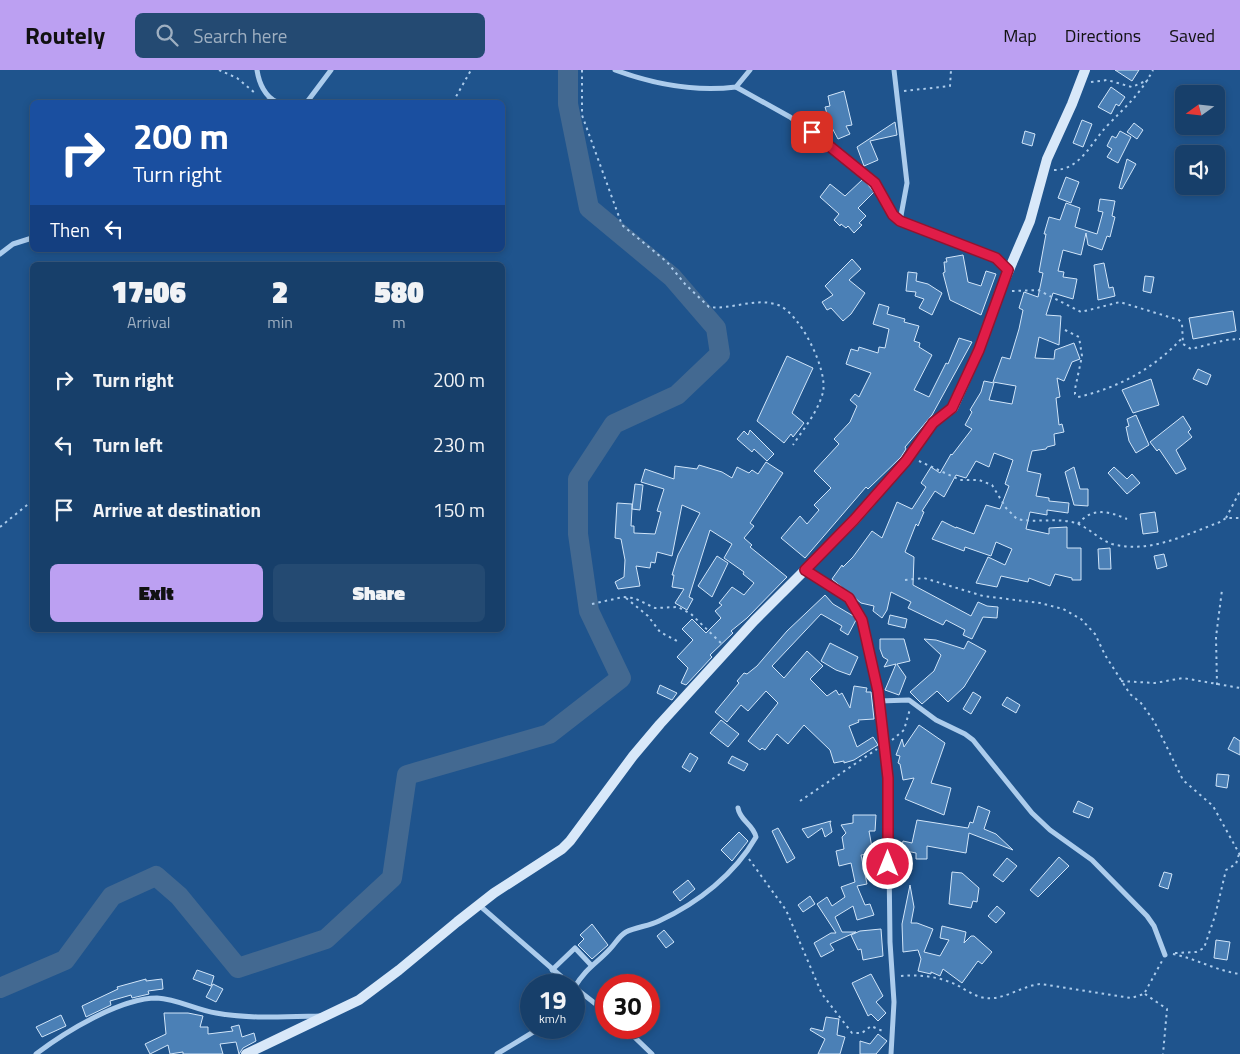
<!DOCTYPE html>
<style>
:root{--surface:#173f6a;--page:#244a72;--text:#f1f3f6;--muted:#9eafc1;--line:#36587e;--accent:#bca0f2}
body{margin:0;font-family:"Titillium Web",sans-serif;background:var(--page);color:var(--text);height:100vh;display:flex;flex-direction:column;font-size:19px;white-space:nowrap}
*{box-sizing:border-box;margin:0}
p{font-size:16px;color:var(--muted)}
.icon{flex:none;width:28px;height:28px;fill:none;stroke:currentColor;stroke-width:2;stroke-linecap:round;stroke-linejoin:round}
.map{position:relative;flex:1;overflow:hidden}
.sheet{position:absolute;left:30px;top:192px;width:475px;height:370px;display:flex;flex-direction:column;background:var(--surface);border-radius:8px;box-shadow:0 2px 8px #0003,0 0 0 1px var(--line)}
.sheet>*{flex:none}
.guide{position:absolute;left:30px;top:30px;width:475px;height:152px;border-radius:8px;box-shadow:0 2px 8px #0003,0 0 0 1px var(--line);background:#1a4fa0;color:#fff;overflow:hidden}
.needle{width:32px;rotate:255deg}
.controls{position:absolute;left:1175px;top:15px;display:grid;gap:10px}
.controls a{display:grid;place-items:center;width:50px;height:50px;border-radius:8px;background:var(--surface);box-shadow:0 2px 8px #0003,0 0 0 1px var(--line);font-size:25px}
.speed{position:absolute;left:520px;top:904px;display:flex;gap:10px;font-size:25px;font-weight:700;text-align:center}
.speed>*{display:grid;place-content:center;width:65px;height:65px;border-radius:50%;background:var(--surface);box-shadow:0 2px 8px #0003,0 0 0 1px var(--line);line-height:1}
.speed small{font-size:12px;font-weight:400}
.speed .limit{border:8px solid #d22;background:#fff;color:#111}
.pin{position:absolute;display:grid;place-items:center;width:42px;height:42px;color:#fff;margin:-21px;border-radius:10px;box-shadow:0 2px 8px #0006}
.me{position:absolute;width:55px;margin:-28px;rotate:0deg;stroke-linejoin:round;filter:drop-shadow(0 0 4px #0008)}
.turn{display:flex;align-items:center;gap:18px;height:105px;padding:0 20px;font-size:22px}
.turn .icon{width:65px;height:65px;stroke-width:2.5}
.turn b{display:block;font-size:35px;line-height:42px}
.then{display:flex;align-items:center;height:48px;padding:0 20px;background:#0003;gap:10px;font-size:19px}
.eta{display:flex;justify-content:space-evenly;align-items:center;height:85px;text-align:center}
.eta b{font-size:30px;font-weight:800;line-height:35px}
.button{display:flex;gap:10px;margin-top:auto;padding:10px 20px}
.button a{flex:1;height:58px;border-radius:8px;background:var(--accent);color:#111;font-size:20px;font-weight:800;line-height:58px;text-align:center}
.button a+a{background:var(--page);color:var(--text)}
ul{padding:0;list-style:none}
li{display:flex;align-items:center;gap:15px;height:65px;padding:0 20px}
li div{flex:1}
li b{display:block;font-size:19px}
li em{font-style:normal}
header{display:flex;align-items:center;gap:30px;box-sizing:border-box;height:70px;padding:0 25px;background:var(--accent);color:#111}
header strong{font-size:24px}
nav{display:flex;gap:28px;margin-inline-start:auto;font-size:18px}
.search{width:350px;height:45px;background:var(--page);display:flex;align-items:center;gap:12px;box-sizing:border-box;padding:0 18px;border-radius:8px;color:var(--muted);font-size:19px}
.map>svg:first-child{display:block}
.lines{fill:none;stroke-linecap:round;stroke-linejoin:round}
.river{stroke:#436991;stroke-width:20}
.building{fill:#4b80b6;stroke:#d1e5f9}
.path{stroke:#acccec;stroke-width:2;stroke-dasharray:2.5 4;stroke-linecap:butt}
.street{stroke:#acccec;stroke-width:5}
.secondary{stroke:#d8e8f9;stroke-width:10}
.route-casing{stroke:#92132f;stroke-width:12}
.route{stroke:#e11d48;stroke-width:9}
</style>
<header>
<strong>Routely</strong>
<div class="search"><svg class="icon" aria-label="search" viewBox="0 0 24 24"><circle cx="10" cy="10" r="6"/><path d="M15 15l6 6"/></svg>Search here</div>
<nav><a>Map</a><a>Directions</a><a>Saved</a></nav>
</header>
<div class="map">
<svg width="1240" height="984" viewBox="0 0 1240 984">
<rect width="100%" height="100%" fill="#1f548d"/>
<g class="lines">
<path class="river" d="M 0,918 L 65,890 L 112,826 L 156,806 L 179,826 L 238,898 L 326,869 L 392,808 L 407,705 L 549,664 L 621,608 L 589,541 L 578,464 L 578,409 L 614,354 L 677,325 L 720,284 L 716,258 L 672,207 L 589,138 L 568,34 L 568,0"/>
</g>
<g class="building">
<path d="M 1115,0 L 1139,0 L 1132,11 Z"/>
<path d="M 1111,17 L 1125,27 L 1119,36 L 1116,34 L 1111,44 L 1098,37 Z"/>
<path d="M 844,21 L 852,55 L 846,56 L 850,64 L 838,69 L 830,54 L 825,37 L 830,36 L 828,26 Z"/>
<path d="M 1082,50 L 1092,54 L 1083,77 L 1073,73 Z"/>
<path d="M 895,52 L 897,65 L 870,71 L 878,90 L 864,96 L 857,77 Z"/>
<path d="M 1134,53 L 1143,60 L 1137,69 L 1127,62 Z"/>
<path d="M 1025,61 L 1035,64 L 1032,76 L 1022,73 Z"/>
<path d="M 1120,61 L 1131,67 L 1118,93 L 1107,87 L 1112,79 L 1107,76 L 1112,66 L 1116,68 Z"/>
<path d="M 1127,89 L 1136,94 L 1122,119 L 1119,118 Z"/>
<path d="M 1066,107 L 1079,112 L 1071,133 L 1058,128 Z"/>
<path d="M 863,109 L 874,122 L 858,138 L 866,146 L 859,153 L 862,155 L 854,163 L 848,156 L 846,158 L 841,154 L 840,156 L 834,150 L 839,144 L 820,127 L 830,114 L 845,126 Z"/>
<path d="M 1100,129 L 1115,131 L 1112,146 L 1115,147 L 1110,167 L 1107,166 L 1102,180 L 1088,175 L 1086,163 L 1081,185 L 1063,180 L 1058,201 L 1064,202 L 1063,207 L 1077,209 L 1073,229 L 1053,223 L 1046,245 L 1061,246 L 1059,275 L 1039,267 L 1035,288 L 1054,289 L 1055,280 L 1074,273 L 1080,289 L 1072,292 L 1064,311 L 1057,308 L 1060,327 L 1056,328 L 1059,355 L 1062,354 L 1064,362 L 1054,364 L 1055,375 L 1047,377 L 1046,379 L 1032,381 L 1027,401 L 1041,404 L 1036,426 L 1049,428 L 1049,431 L 1069,433 L 1068,443 L 1047,440 L 1047,445 L 1030,442 L 1026,459 L 1049,464 L 1049,458 L 1067,457 L 1067,478 L 1081,478 L 1081,510 L 1072,510 L 1072,508 L 1055,504 L 1050,516 L 1029,508 L 1028,512 L 1001,506 L 997,517 L 976,513 L 988,487 L 1005,495 L 1012,479 L 996,472 L 991,486 L 965,477 L 964,481 L 932,469 L 942,451 L 956,458 L 956,457 L 974,464 L 986,435 L 1000,439 L 1009,416 L 1005,414 L 1013,390 L 994,383 L 989,397 L 976,391 L 966,408 L 956,405 L 944,427 L 935,421 L 922,441 L 924,442 L 918,456 L 916,454 L 905,482 L 914,487 L 913,515 L 971,546 L 978,532 L 987,536 L 998,537 L 997,548 L 983,547 L 972,569 L 963,565 L 965,560 L 946,550 L 943,555 L 908,538 L 911,532 L 891,522 L 887,540 L 882,548 L 873,541 L 874,536 L 861,533 L 832,509 L 842,495 L 843,497 L 853,487 L 872,461 L 882,468 L 897,432 L 912,439 L 926,417 L 921,413 L 931,397 L 940,403 L 951,384 L 952,385 L 972,359 L 965,355 L 972,342 L 970,340 L 981,322 L 984,311 L 994,313 L 989,330 L 1012,334 L 1016,316 L 993,312 L 1002,287 L 1010,289 L 1019,259 L 1023,240 L 1019,238 L 1024,222 L 1038,227 L 1043,203 L 1039,202 L 1046,164 L 1044,164 L 1049,147 L 1060,150 L 1066,133 L 1080,138 L 1075,157 L 1097,164 L 1103,142 L 1098,141 Z"/>
<path d="M 963,185 L 968,212 L 981,216 L 986,201 L 996,204 L 981,245 L 950,230 L 943,203 L 945,202 L 944,192 L 947,192 L 946,188 Z"/>
<path d="M 852,189 L 861,199 L 849,210 L 865,223 L 851,244 L 843,251 L 831,238 L 827,240 L 822,232 L 833,225 L 825,216 Z"/>
<path d="M 1104,193 L 1109,218 L 1113,217 L 1115,226 L 1098,230 L 1094,195 Z"/>
<path d="M 908,202 L 917,203 L 916,211 L 928,214 L 942,223 L 932,245 L 919,238 L 924,229 L 915,226 L 916,222 L 906,221 Z"/>
<path d="M 1145,206 L 1154,207 L 1151,223 L 1143,221 Z"/>
<path d="M 879,234 L 889,237 L 887,244 L 905,249 L 904,252 L 919,256 L 914,271 L 920,273 L 919,277 L 932,285 L 914,320 L 929,327 L 946,293 L 948,294 L 959,268 L 972,272 L 932,345 L 905,377 L 906,379 L 901,387 L 868,419 L 866,417 L 805,488 L 781,468 L 800,446 L 807,454 L 819,440 L 814,435 L 831,418 L 814,401 L 839,374 L 834,369 L 850,352 L 857,336 L 850,330 L 855,324 L 859,327 L 871,303 L 846,294 L 851,279 L 858,281 L 859,277 L 878,283 L 879,277 L 885,278 L 889,259 L 873,254 Z"/>
<path d="M 1233,241 L 1236,261 L 1193,269 L 1189,248 Z"/>
<path d="M 787,286 L 813,298 L 792,343 L 804,353 L 793,367 L 791,364 L 784,373 L 757,351 Z"/>
<path d="M 1198,299 L 1211,305 L 1207,315 L 1193,309 Z"/>
<path d="M 1151,309 L 1159,335 L 1133,343 L 1122,320 Z"/>
<path d="M 1136,345 L 1149,375 L 1136,383 L 1129,371 L 1126,357 L 1129,356 L 1127,349 Z"/>
<path d="M 1183,346 L 1191,359 L 1188,362 L 1192,367 L 1176,380 L 1186,399 L 1176,404 L 1159,379 L 1157,381 L 1150,372 Z"/>
<path d="M 750,360 L 774,384 L 767,391 L 754,379 L 752,382 L 737,369 L 744,361 L 748,365 Z"/>
<path d="M 766,392 L 783,403 L 750,453 L 754,456 L 744,468 L 752,475 L 750,477 L 787,507 L 747,548 L 731,561 L 733,563 L 710,585 L 712,587 L 686,615 L 681,613 L 688,598 L 677,587 L 693,570 L 682,559 L 692,549 L 706,563 L 721,548 L 715,541 L 722,535 L 719,533 L 732,517 L 744,525 L 754,513 L 743,504 L 744,502 L 724,488 L 732,474 L 710,460 L 689,527 L 693,529 L 687,540 L 675,533 L 684,519 L 672,517 L 674,505 L 672,505 L 678,485 L 700,443 L 682,435 L 672,486 L 657,482 L 655,493 L 651,492 L 650,498 L 636,496 L 640,516 L 618,519 L 615,512 L 624,507 L 625,490 L 621,469 L 615,468 L 617,433 L 632,434 L 632,439 L 635,414 L 643,415 L 640,440 L 632,439 L 631,456 L 634,456 L 634,463 L 655,464 L 661,442 L 657,441 L 664,419 L 641,412 L 645,399 L 674,409 L 675,396 L 697,399 L 699,395 L 722,402 L 732,408 L 737,397 L 749,403 L 752,400 L 758,404 Z"/>
<path d="M 1074,397 L 1080,419 L 1088,419 L 1088,436 L 1074,435 L 1065,402 Z"/>
<path d="M 1114,397 L 1127,409 L 1132,404 L 1140,413 L 1127,424 L 1108,403 Z"/>
<path d="M 1155,442 L 1158,462 L 1143,464 L 1140,444 Z"/>
<path d="M 1110,478 L 1111,499 L 1099,499 L 1098,479 Z"/>
<path d="M 1164,484 L 1167,496 L 1157,499 L 1154,486 Z"/>
<path d="M 717,486 L 728,493 L 712,527 L 698,516 Z"/>
<path d="M 825,525 L 833,534 L 855,547 L 856,550 L 848,565 L 840,560 L 842,556 L 821,544 L 772,596 L 784,608 L 807,581 L 823,596 L 810,609 L 827,626 L 836,620 L 839,625 L 842,623 L 850,638 L 854,616 L 867,618 L 866,622 L 871,622 L 874,649 L 858,650 L 859,652 L 849,656 L 857,677 L 873,667 L 878,675 L 854,690 L 844,693 L 844,691 L 834,693 L 830,680 L 804,655 L 788,674 L 777,664 L 765,680 L 762,678 L 760,680 L 748,671 L 778,633 L 766,621 L 748,641 L 741,635 L 727,652 L 715,642 L 739,613 L 737,611 L 744,603 L 747,604 L 757,596 L 787,561 Z"/>
<path d="M 890,545 L 907,549 L 905,558 L 888,554 Z"/>
<path d="M 880,569 L 904,569 L 910,591 L 897,594 L 906,607 L 899,625 L 885,620 L 896,594 L 884,597 L 888,590 L 883,587 L 880,579 Z"/>
<path d="M 924,569 L 936,570 L 964,579 L 968,571 L 986,581 L 964,617 L 948,632 L 937,621 L 922,634 L 910,622 L 934,601 L 941,585 Z"/>
<path d="M 830,573 L 858,587 L 850,605 L 836,600 L 821,591 Z"/>
<path d="M 660,615 L 677,623 L 672,630 L 657,623 Z"/>
<path d="M 973,622 L 981,627 L 971,644 L 963,639 Z"/>
<path d="M 1007,627 L 1020,635 L 1016,643 L 1002,635 Z"/>
<path d="M 721,650 L 739,664 L 728,677 L 710,663 Z"/>
<path d="M 919,655 L 945,673 L 931,713 L 951,718 L 944,745 L 905,729 L 914,708 L 903,710 L 900,694 L 898,693 L 900,686 L 896,685 L 902,669 L 904,677 Z"/>
<path d="M 1234,667 L 1240,671 L 1240,685 L 1228,679 Z"/>
<path d="M 690,683 L 698,688 L 690,702 L 682,697 Z"/>
<path d="M 732,686 L 748,694 L 744,701 L 728,693 Z"/>
<path d="M 1217,704 L 1229,705 L 1227,718 L 1216,716 Z"/>
<path d="M 1078,731 L 1093,738 L 1089,748 L 1073,742 Z"/>
<path d="M 978,736 L 990,741 L 984,759 L 996,764 L 1013,780 L 969,763 L 966,783 L 927,776 L 927,789 L 916,789 L 916,783 L 901,780 L 903,771 L 912,773 L 917,750 L 968,758 L 970,752 L 973,753 Z"/>
<path d="M 853,745 L 876,745 L 875,761 L 869,761 L 873,783 L 861,785 L 867,814 L 857,816 L 865,835 L 870,834 L 874,845 L 857,850 L 853,836 L 835,847 L 842,862 L 856,862 L 830,874 L 834,880 L 821,887 L 814,873 L 831,863 L 836,863 L 817,834 L 827,827 L 832,836 L 845,827 L 841,817 L 855,812 L 851,793 L 839,796 L 836,781 L 844,779 L 842,767 L 846,763 L 841,755 L 853,753 Z"/>
<path d="M 831,751 L 830,753 L 832,762 L 825,767 L 822,758 L 808,768 L 802,759 Z"/>
<path d="M 778,758 L 795,788 L 787,793 L 772,761 Z"/>
<path d="M 739,762 L 748,771 L 732,791 L 721,780 Z"/>
<path d="M 1059,787 L 1069,796 L 1038,827 L 1030,820 Z"/>
<path d="M 1007,788 L 1017,796 L 1003,812 L 993,805 Z"/>
<path d="M 952,802 L 962,803 L 979,818 L 977,832 L 973,831 L 971,838 L 949,834 Z"/>
<path d="M 1164,802 L 1172,804 L 1168,819 L 1159,816 Z"/>
<path d="M 688,810 L 695,819 L 680,831 L 673,822 Z"/>
<path d="M 910,815 L 914,837 L 911,853 L 917,853 L 933,859 L 924,882 L 940,886 L 949,870 L 940,868 L 942,856 L 966,862 L 964,873 L 971,866 L 974,866 L 992,882 L 982,894 L 978,891 L 962,913 L 943,899 L 940,906 L 931,902 L 931,904 L 918,901 L 921,889 L 918,880 L 903,882 L 902,854 Z"/>
<path d="M 810,826 L 815,834 L 803,842 L 798,835 Z"/>
<path d="M 997,836 L 1005,843 L 996,853 L 988,846 Z"/>
<path d="M 592,854 L 608,875 L 592,889 L 578,875 L 584,869 L 580,865 Z"/>
<path d="M 881,859 L 883,886 L 863,890 L 861,879 L 858,880 L 851,865 L 860,861 Z"/>
<path d="M 664,860 L 674,872 L 666,878 L 657,866 Z"/>
<path d="M 1216,870 L 1230,872 L 1227,890 L 1214,888 Z"/>
<path d="M 197,900 L 214,906 L 211,916 L 193,909 Z"/>
<path d="M 871,904 L 883,926 L 876,932 L 886,943 L 878,951 L 871,944 L 868,946 L 852,913 Z"/>
<path d="M 146,909 L 146,911 L 162,909 L 163,919 L 148,921 L 149,924 L 132,928 L 131,925 L 110,931 L 111,935 L 86,947 L 82,936 L 118,919 L 117,917 Z"/>
<path d="M 213,914 L 223,919 L 216,932 L 206,927 Z"/>
<path d="M 164,943 L 188,943 L 203,946 L 200,957 L 208,957 L 208,964 L 233,961 L 231,957 L 239,955 L 242,967 L 254,963 L 256,971 L 243,978 L 239,984 L 236,972 L 220,974 L 223,984 L 183,984 L 183,982 L 170,984 L 168,975 L 150,984 L 145,974 L 166,964 Z"/>
<path d="M 61,945 L 66,956 L 42,967 L 36,957 Z"/>
<path d="M 826,947 L 839,949 L 837,965 L 845,967 L 840,984 L 818,984 L 825,969 L 810,960 L 811,958 L 823,961 Z"/>
<path d="M 878,964 L 887,971 L 876,984 L 860,984 L 860,971 L 870,974 Z"/>
</g>
<g class="lines">
<g class="path">
<path d="M 219,0 L 237,8 L 255,23"/>
<path d="M 582,0 L 582,45 L 622,155 L 667,192 L 685,214 L 709,237 C 731,240 756,227 778,235 C 800,243 828,300 823,322 C 818,342 804,358 793,375"/>
<path d="M 1091,12 L 1107,10 L 1132,17 L 1148,10"/>
<path d="M 904,21 L 950,16 L 951,0"/>
<path d="M 453,32 L 471,0"/>
<path d="M 1054,100 C 1080,100 1091,73 1106,57 C 1125,37 1140,25 1153,0"/>
<path d="M 1012,221 L 1038,220 L 1081,242 L 1120,232 L 1179,250 L 1182,254 L 1183,274 L 1191,279 L 1226,270 L 1240,269"/>
<path d="M 1065,260 L 1079,267 L 1082,286 L 1075,319 L 1075,324 L 1078,327 C 1118,318 1155,298 1182,268"/>
<path d="M 919,391 L 960,410 L 979,410 L 992,415 L 1006,438 L 1017,449 C 1035,453 1054,448 1071,452 C 1086,454 1097,469 1112,474 C 1149,484 1185,465 1220,452 L 1226,448 L 1240,448"/>
<path d="M 1226,448 L 1240,421"/>
<path d="M 1078,454 C 1092,437 1108,441 1127,449"/>
<path d="M 0,457 L 32,431"/>
<path d="M 905,510 L 924,508 L 983,526 L 1040,533 L 1063,539 L 1081,549 L 1095,564 L 1105,585 L 1130,624 L 1141,633 L 1154,651 L 1183,710 L 1213,736 L 1240,785"/>
<path d="M 626,528 L 648,546 L 660,562 L 677,571"/>
<path d="M 592,534 L 623,527 L 634,528 L 655,538 L 678,537 L 691,544 L 721,573"/>
<path d="M 1121,611 L 1155,613 L 1183,608 L 1240,618"/>
<path d="M 1217,615 L 1216,567 L 1222,520"/>
<path d="M 892,670 L 904,660 L 910,639"/>
<path d="M 800,731 L 877,679"/>
<path d="M 749,789 L 786,840 L 822,924 L 852,963 L 862,963 L 871,956 L 885,962"/>
<path d="M 1175,883 L 1196,882 L 1204,878 L 1215,846 L 1226,800 L 1236,794 L 1239,784"/>
<path d="M 1173,884 C 1197,889 1217,901 1240,904"/>
<path d="M 901,906 C 920,904 940,907 957,915 C 966,920 976,927 985,928 C 1003,931 1023,915 1041,914 L 1131,928 L 1144,924 L 1162,891"/>
<path d="M 1145,924 L 1167,939 L 1163,984"/>
</g>
<g class="street">
<path d="M 257,0 C 259,13 265,27 277,32"/>
<path d="M 615,0 C 653,14 695,22 736,17 L 750,0"/>
<path d="M 894,0 L 907,113 L 900,151"/>
<path d="M 736,17 L 790,47 L 864,103 C 879,117 885,137 900,151 L 996,187 L 1008,200"/>
<path d="M 265,32 L 272,30"/>
<path d="M 307,32 L 331,0"/>
<path d="M 0,184 L 13,174 L 32,168"/>
<path d="M 805,500 L 833,516 L 849,528 L 856,537 L 861,550 L 875,601 L 888,708 L 890,872 L 894,932 L 891,984"/>
<path d="M 879,631 L 909,630 L 936,650 L 965,664 L 973,670 L 1032,743 L 1050,760 L 1092,790 L 1147,846 L 1154,856 L 1165,885"/>
<path d="M 479,835 L 571,915"/>
<path d="M 552,900 L 575,878 L 591,895"/>
<path d="M 574,917 L 606,942"/>
<path d="M 574,918 C 586,898 596,894 610,879 C 616,873 619,866 626,862 C 636,857 649,856 659,851 C 698,833 735,804 756,767 C 753,754 740,751 738,738"/>
<path d="M 625,958 L 652,984"/>
<path d="M 36,984 C 65,962 120,928 157,928 C 177,929 197,940 216,943 C 250,949 285,947 320,946"/>
<path d="M 497,984 L 540,958"/>
</g>
<path class="secondary" d="M 246,984 L 359,930 L 399,900 L 457,852 L 494,823 L 562,779 L 570,771 L 633,686 L 660,654 L 754,551 L 854,451 L 906,391 L 933,353 L 953,338 L 979,280 L 1000,221 L 1030,151 L 1047,89 L 1072,34 L 1085,0"/>
</g>
<g class="lines">
<defs>
<path id="route" d="M 812,62 L 875,113 L 893,145 L 900,151 L 996,188 L 1008,200 L 979,280 L 952,338 L 933,353 L 906,391 L 854,450 L 805,500 L 849,528 L 862,550 L 878,621 L 888,708 L 888,794"/>
</defs>
<use href="#route" class="route-casing"/>
<use href="#route" class="route"/>
</g>
</svg>
<div class="controls">
<a><svg class="needle" viewBox="-14 -14 28 28"><path d="M0-13l5 13h-10z" fill="#e53935"/><path d="M0 13l5-13h-10z" fill="#9eafc1"/></svg></a>
<a><svg class="icon" aria-label="sound" viewBox="0 0 24 24"><path d="M4 9h4l5-4v14l-5-4H4zM17 9q2 3 0 6"/></svg></a>
</div>
<div class="speed"><div>19<small>km/h</small></div><div class="limit">30</div></div>
<div class="pin" style="left:812px;top:62px;background:#d93025"><svg class="icon" aria-label="arrive" viewBox="0 0 24 24"><path d="M6 21V4h12l-3 4 3 4H6"/></svg></div>
<svg class="me" style="left:888px;top:794px" viewBox="-20 -20 40 40"><circle r="17" fill="#e11d48" stroke="#fff" stroke-width="3"/><path d="M0-11L8 9 0 5-8 9z" fill="#fff"/></svg>
<div class="guide">
<div class="turn"><svg class="icon" aria-label="right" viewBox="0 0 24 24"><path d="M7 20v-9h11M14 6l5 5-5 5"/></svg><div><b>200 m</b>Turn right</div></div>
<div class="then">Then<svg class="icon" aria-label="left" viewBox="0 0 24 24"><path d="M17 20v-9H6M10 6l-5 5 5 5"/></svg></div>
</div>
<section class="sheet">
<div class="eta">
<div><b>17:06</b><p>Arrival</p></div>
<div><b>2</b><p>min</p></div>
<div><b>580</b><p>m</p></div>
</div>
<ul>
<li><svg class="icon" aria-label="right" viewBox="0 0 24 24"><path d="M7 20v-9h11M14 6l5 5-5 5"/></svg><div><b>Turn right</b></div><em>200 m</em></li>
<li><svg class="icon" aria-label="left" viewBox="0 0 24 24"><path d="M17 20v-9H6M10 6l-5 5 5 5"/></svg><div><b>Turn left</b></div><em>230 m</em></li>
<li><svg class="icon" aria-label="arrive" viewBox="0 0 24 24"><path d="M6 21V4h12l-3 4 3 4H6"/></svg><div><b>Arrive at destination</b></div><em>150 m</em></li>
</ul>
<div class="button"><a>Exit</a><a>Share</a></div>
</section>
</div>
